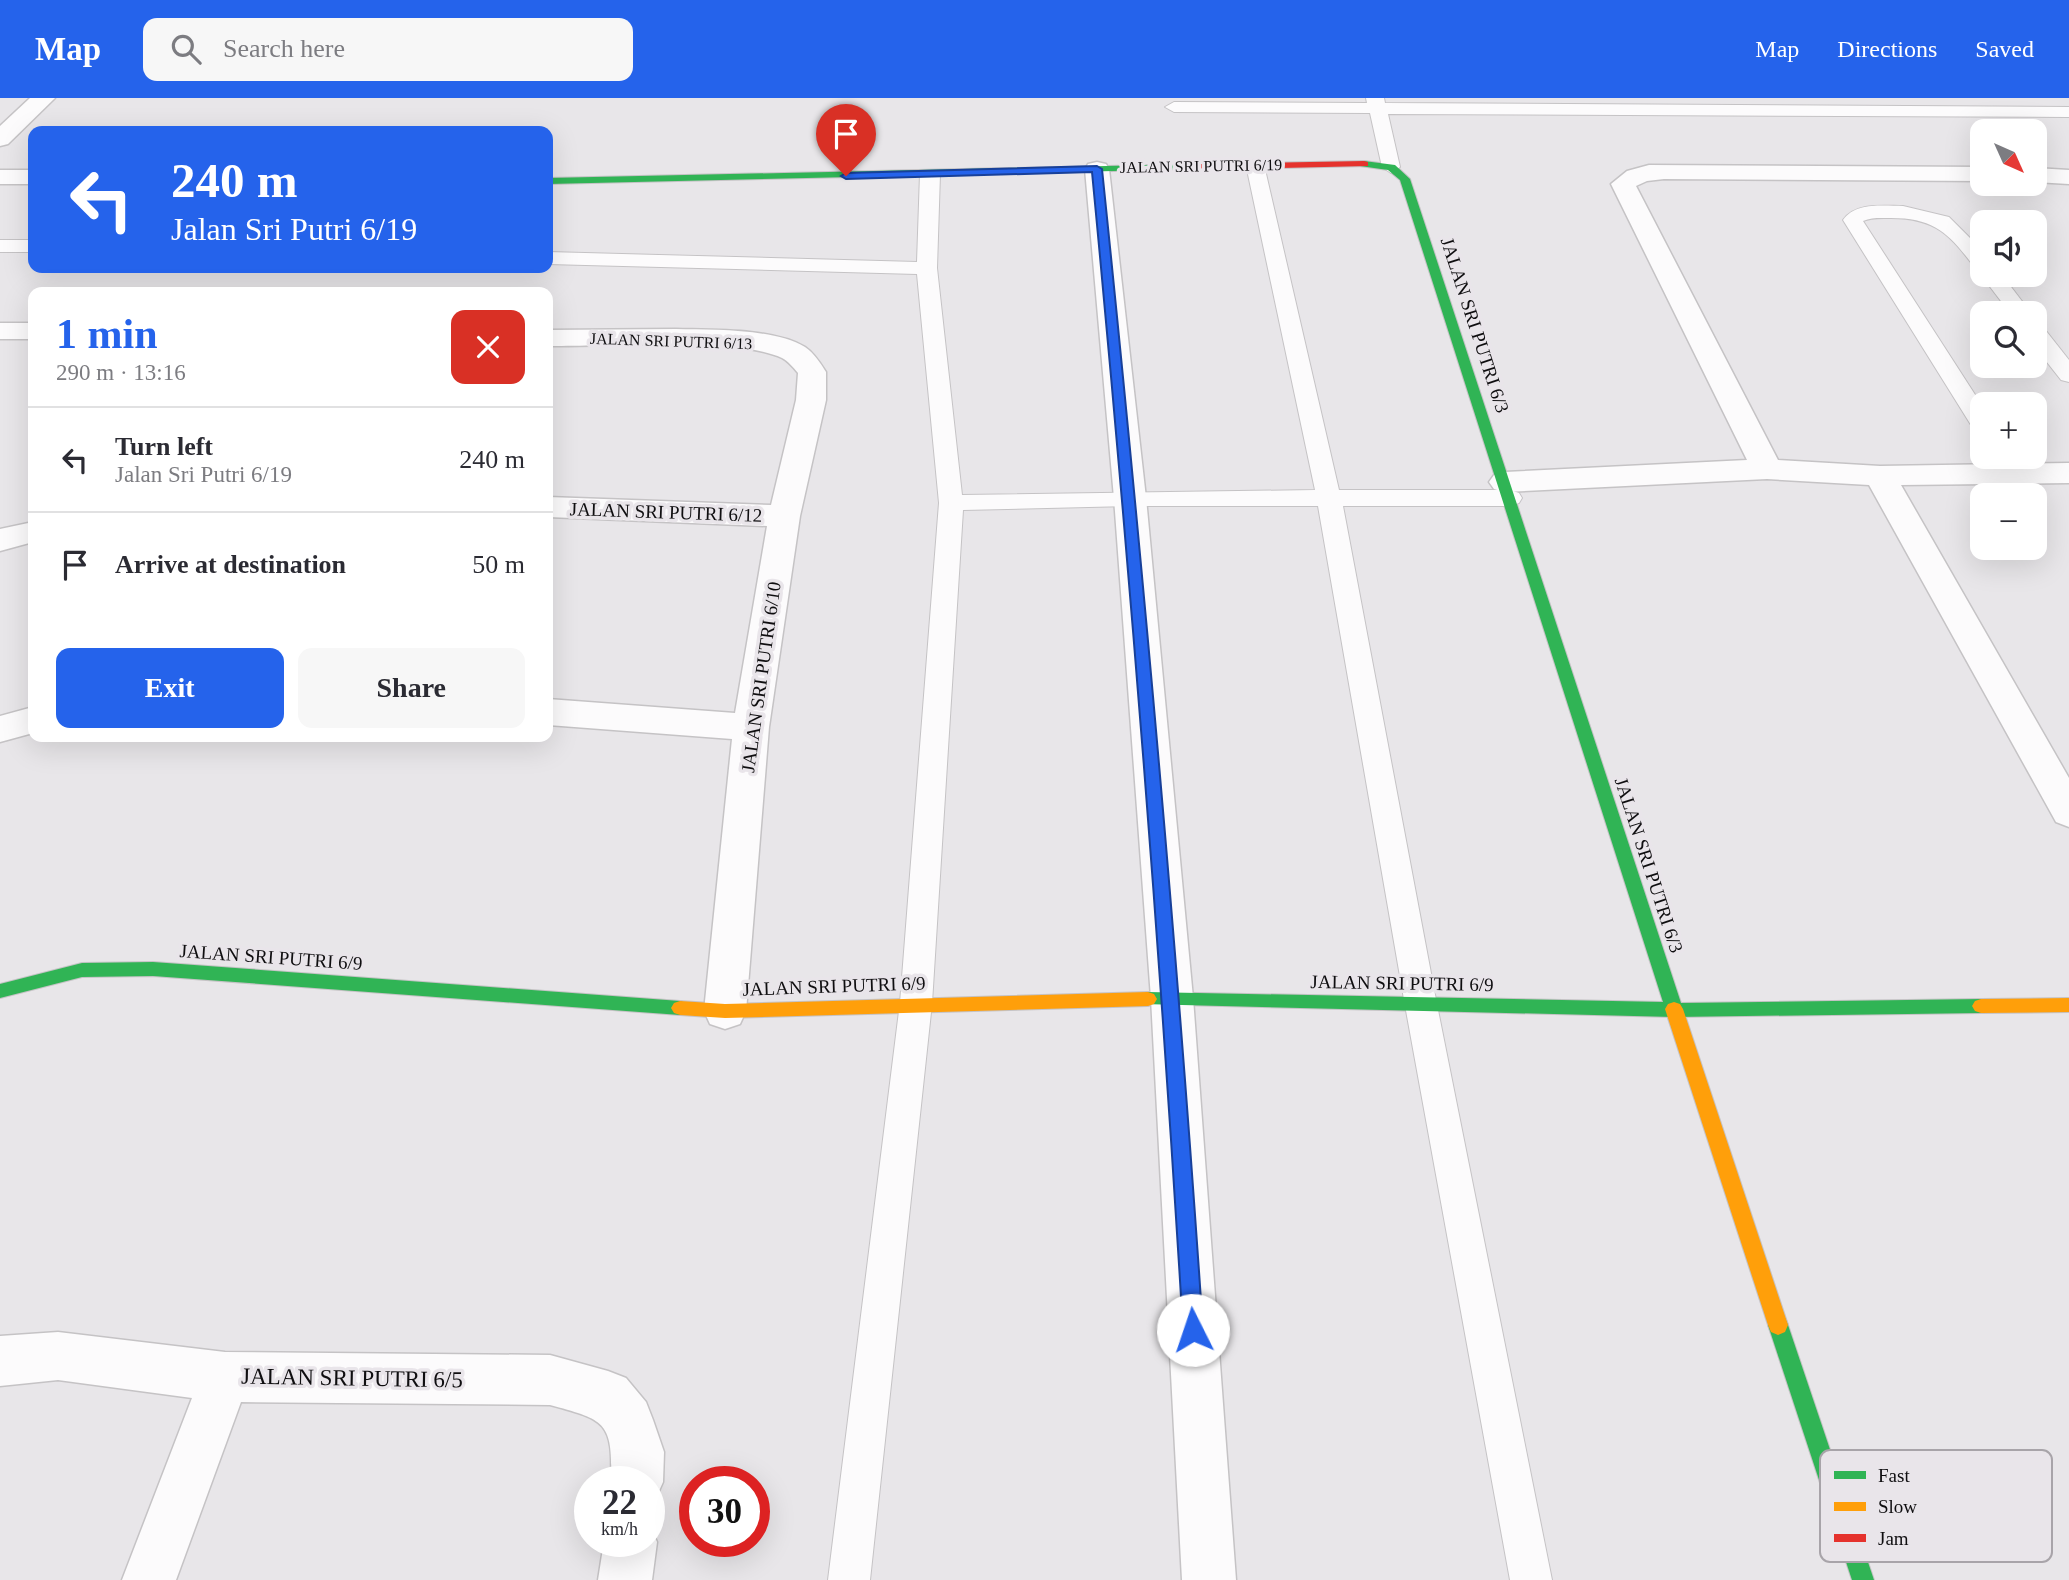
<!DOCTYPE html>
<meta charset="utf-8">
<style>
:root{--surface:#fff;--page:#f7f7f7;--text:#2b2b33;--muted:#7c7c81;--line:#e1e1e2;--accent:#2563eb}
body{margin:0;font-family:Georgia,serif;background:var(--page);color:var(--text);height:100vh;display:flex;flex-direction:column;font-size:26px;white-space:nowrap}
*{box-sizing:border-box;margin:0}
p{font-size:23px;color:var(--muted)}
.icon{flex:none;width:38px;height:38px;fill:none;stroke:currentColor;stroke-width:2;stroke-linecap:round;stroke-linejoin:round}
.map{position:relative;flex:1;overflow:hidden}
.panel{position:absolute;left:28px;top:189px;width:525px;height:455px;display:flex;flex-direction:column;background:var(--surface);border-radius:14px;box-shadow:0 7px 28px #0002}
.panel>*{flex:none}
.top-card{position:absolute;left:28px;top:28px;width:525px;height:147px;border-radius:14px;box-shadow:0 7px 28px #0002;background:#2563eb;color:#fff;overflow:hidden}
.needle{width:46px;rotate:135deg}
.controls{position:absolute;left:1970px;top:21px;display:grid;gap:14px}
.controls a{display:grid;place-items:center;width:77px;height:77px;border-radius:14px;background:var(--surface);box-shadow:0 7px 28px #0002;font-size:35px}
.speed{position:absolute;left:574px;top:1368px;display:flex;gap:14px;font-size:35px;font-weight:700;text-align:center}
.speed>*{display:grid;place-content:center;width:91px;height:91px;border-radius:50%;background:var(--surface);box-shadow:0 7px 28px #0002;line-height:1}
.speed small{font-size:18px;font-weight:400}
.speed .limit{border:10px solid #d22;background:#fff;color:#111}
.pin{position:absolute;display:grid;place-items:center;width:60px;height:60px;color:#fff;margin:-72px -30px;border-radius:50% 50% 50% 0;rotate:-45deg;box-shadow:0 0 7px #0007}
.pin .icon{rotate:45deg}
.me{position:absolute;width:77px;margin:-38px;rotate:356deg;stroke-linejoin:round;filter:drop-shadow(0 0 5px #0008)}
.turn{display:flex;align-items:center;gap:24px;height:147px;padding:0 28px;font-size:32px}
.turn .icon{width:91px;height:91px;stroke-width:2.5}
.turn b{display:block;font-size:49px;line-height:60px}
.round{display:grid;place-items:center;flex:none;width:74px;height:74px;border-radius:14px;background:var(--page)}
.summary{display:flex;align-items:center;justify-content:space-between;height:119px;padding:0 28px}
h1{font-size:42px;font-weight:800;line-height:52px;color:var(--accent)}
.action{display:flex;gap:14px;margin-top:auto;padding:14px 28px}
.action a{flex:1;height:80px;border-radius:14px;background:var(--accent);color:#fff;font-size:28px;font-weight:800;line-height:80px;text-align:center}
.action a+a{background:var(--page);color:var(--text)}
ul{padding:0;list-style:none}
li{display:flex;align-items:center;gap:21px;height:105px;padding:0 28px;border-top:2px solid var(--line)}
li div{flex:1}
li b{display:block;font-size:26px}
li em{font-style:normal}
header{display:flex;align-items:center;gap:42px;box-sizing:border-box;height:98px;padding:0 35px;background:var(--accent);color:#fff}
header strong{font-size:33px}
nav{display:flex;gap:38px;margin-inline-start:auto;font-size:24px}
.search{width:490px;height:63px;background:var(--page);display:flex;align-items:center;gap:18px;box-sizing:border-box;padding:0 24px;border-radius:14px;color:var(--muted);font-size:26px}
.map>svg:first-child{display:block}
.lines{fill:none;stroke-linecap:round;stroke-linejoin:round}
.lane-casing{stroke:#c5c3c5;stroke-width:2}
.street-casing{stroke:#c5c3c5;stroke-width:3}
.fast-casing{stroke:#c5c3c5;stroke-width:2}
.slow-casing{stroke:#c5c3c5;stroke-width:2}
.jam-casing{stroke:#c5c3c5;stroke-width:2}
.lane{fill:#fcfbfc;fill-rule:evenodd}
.street{fill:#fcfbfc;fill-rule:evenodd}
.fast{fill:#30b455;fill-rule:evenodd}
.slow{fill:#ff9f0a;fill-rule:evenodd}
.jam{fill:#e5322d;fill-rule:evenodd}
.route{fill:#2563eb;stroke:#184099;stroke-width:2}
.labels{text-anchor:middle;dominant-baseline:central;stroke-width:7;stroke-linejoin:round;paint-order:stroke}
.far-street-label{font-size:16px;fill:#0f0e10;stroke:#e9e5ea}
.street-label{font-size:19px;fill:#0f0e10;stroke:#e9e5ea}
.near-street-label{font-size:23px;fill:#0f0e10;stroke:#e9e5ea}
.key{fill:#e9e5ea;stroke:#a8a4a9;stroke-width:2}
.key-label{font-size:19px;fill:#0f0e10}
</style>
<header>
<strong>Map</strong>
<div class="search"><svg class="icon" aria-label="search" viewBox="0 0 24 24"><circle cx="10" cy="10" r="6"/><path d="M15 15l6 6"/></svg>Search here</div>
<nav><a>Map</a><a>Directions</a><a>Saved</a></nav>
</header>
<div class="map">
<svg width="2069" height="1482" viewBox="0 0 2069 1482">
<rect width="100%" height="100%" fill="#e8e6e9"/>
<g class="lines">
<defs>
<g id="lane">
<path d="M 1366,0 L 1384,0 L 1385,5 L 2069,9 L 2069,19 L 1388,16 L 1400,69 L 1391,75 L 1382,69 L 1370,15 L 1174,14 L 1165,9 L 1174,4 L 1367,5 Z"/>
<path d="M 1255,61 L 1264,67 L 1339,392 L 1510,392 L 1519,395 L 1522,400 L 1519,405 L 1510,408 L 1343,408 L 1437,907 L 1552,1482 L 1510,1482 L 1405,907 L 1318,408 L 1130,408 L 963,412 L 932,905 L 870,1482 L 828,1482 L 900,905 L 939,405 L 917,176 L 548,166 L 548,154 L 917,164 L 920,76 L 923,72 L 937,72 L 940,76 L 937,170 L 962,397 L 1315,392 L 1246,67 Z"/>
<path d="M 1903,108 L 1949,119 L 1983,153 L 1983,173 L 1976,171 C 1950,137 1936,120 1891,120 C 1881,120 1872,119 1863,123 L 1983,309 L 1983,334 L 1971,327 L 1843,122 C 1856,104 1883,108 1903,108 Z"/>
<rect x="0" y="142" width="33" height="12"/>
<path d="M 1983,174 L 1983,177 L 2002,177 L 2031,215 L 2010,215 L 1981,177 Z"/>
<path d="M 2035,228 L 2043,229 L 2069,262 L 2069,284 L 2061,282 L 2035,249 Z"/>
<path d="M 1992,359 L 2016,359 L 2027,376 L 2023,381 L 2007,381 Z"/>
</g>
<g id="street">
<path d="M 30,0 L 55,0 L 8,46 L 0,48 L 0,28 Z"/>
<path d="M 1097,64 L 1106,66 L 1109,71 L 1146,400 L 1193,900 L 1236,1482 L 1182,1482 L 1151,900 L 1114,400 L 1085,71 L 1088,66 Z"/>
<path d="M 1649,67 L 1983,69 L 1983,83 L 1664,81 L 1647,83 L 1636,88 L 1778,362 L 1880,368 L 2069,365 L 2069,385 L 1901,387 L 2069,680 L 2069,729 L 2056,724 L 1869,387 L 1767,381 L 1505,394 L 1494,391 L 1489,384 L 1494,377 L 1505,374 L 1747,362 L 1611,86 L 1627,73 Z"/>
<path d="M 2035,70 L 2069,72 L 2069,86 L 2035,84 Z"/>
<rect x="0" y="72" width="33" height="14"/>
<rect x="0" y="225" width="33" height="16"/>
<path d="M 676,231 C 712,232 773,230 805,249 C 814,255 821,266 826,274 L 826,302 L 800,418 L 769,629 L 746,913 L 740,926 L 725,931 L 710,926 L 704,913 L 732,641 L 548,627 L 548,601 L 735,615 L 767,428 L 548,419 L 548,399 L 771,407 L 796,302 L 798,275 C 793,269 788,263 782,260 C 734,238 605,249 548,248 L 548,232 Z"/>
<path d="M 33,424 L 33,444 L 0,453 L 0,431 Z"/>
<path d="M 33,609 L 33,635 L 0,644 L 0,618 Z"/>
<path d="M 58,1234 L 225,1254 L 550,1257 L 608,1273 L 626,1280 L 646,1304 L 653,1322 L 664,1354 L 663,1384 L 655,1402 L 649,1405 L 649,1384 L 611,1384 C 613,1324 606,1322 550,1307 L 241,1304 L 176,1482 L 122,1482 L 192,1300 L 58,1282 L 0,1288 L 0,1238 Z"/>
<path d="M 649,1426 L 657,1444 L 652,1482 L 598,1482 L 604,1444 L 649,1444 Z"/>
</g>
<g id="fast">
<path d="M 1364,63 L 1395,67 L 1410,81 L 1681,905 L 1981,901 L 1987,903 L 1990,908 L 1987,913 L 1981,915 L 1674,919 L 1142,906 L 1139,901 L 1142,896 L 1148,894 L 1663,904 L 1400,82 L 1388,72 L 1360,68 L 1360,64 Z"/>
<path d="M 1197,66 L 1201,67 L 1201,71 L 548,86 L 548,80 Z"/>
<path d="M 153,864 L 680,903 L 686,905 L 689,910 L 686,915 L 680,917 L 153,878 L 82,879 L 0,900 L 0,886 L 82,865 Z"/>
<path d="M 1778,1217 L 1785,1220 L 1788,1227 L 1874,1482 L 1852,1482 L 1768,1227 L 1771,1220 Z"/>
</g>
<g id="slow">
<path d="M 1148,894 L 1154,896 L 1157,901 L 1154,906 L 1148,908 L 725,920 L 680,917 L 674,915 L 671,910 L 674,905 L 680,903 L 725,906 Z"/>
<path d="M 2069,900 L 2069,914 L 1981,915 L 1975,913 L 1972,908 L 1975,903 L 1981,901 Z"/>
<path d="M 1674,904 L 1680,906 L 1683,911 L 1788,1227 L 1785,1234 L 1778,1237 L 1771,1234 L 1768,1227 L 1665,911 L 1668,906 Z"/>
</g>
<path id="jam" d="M 1364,63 L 1368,64 L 1368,68 L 1197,72 L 1192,69 L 1197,66 Z"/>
</defs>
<use href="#lane" class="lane-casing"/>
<use href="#street" class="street-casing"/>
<use href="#fast" class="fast-casing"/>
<use href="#slow" class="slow-casing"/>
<use href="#jam" class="jam-casing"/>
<use href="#lane" class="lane"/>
<use href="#street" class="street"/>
<use href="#fast" class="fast"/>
<use href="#slow" class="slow"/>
<use href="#jam" class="jam"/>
</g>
<path class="route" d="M 1097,68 L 1102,71 C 1142,458 1177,844 1203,1232 L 1200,1239 L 1193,1242 L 1186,1239 L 1183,1232 C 1160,846 1129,460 1092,74 L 846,81 L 841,78 L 846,75 Z"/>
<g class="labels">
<g class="far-street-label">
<text transform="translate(1201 68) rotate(-1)">JALAN SRI PUTRI 6/19</text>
<text transform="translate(671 243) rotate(2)">JALAN SRI PUTRI 6/13</text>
</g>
<g class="street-label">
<text transform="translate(1475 227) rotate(72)">JALAN SRI PUTRI 6/3</text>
<text transform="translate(666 414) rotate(2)">JALAN SRI PUTRI 6/12</text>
<text transform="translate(761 579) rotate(-82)">JALAN SRI PUTRI 6/10</text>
<text transform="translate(1649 767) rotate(72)">JALAN SRI PUTRI 6/3</text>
<text transform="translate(271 859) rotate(4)">JALAN SRI PUTRI 6/9</text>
<text transform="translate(1402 885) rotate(1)">JALAN SRI PUTRI 6/9</text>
<text transform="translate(834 888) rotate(-2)">JALAN SRI PUTRI 6/9</text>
</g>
<g class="near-street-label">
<text transform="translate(352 1280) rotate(1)">JALAN SRI PUTRI 6/5</text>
</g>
</g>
<rect x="1820" y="1352" width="232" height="112" rx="10" class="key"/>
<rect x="1834" y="1373" width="32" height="8" fill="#30b455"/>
<rect x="1834" y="1404" width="32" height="9" fill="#ff9f0a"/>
<rect x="1834" y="1436" width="32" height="8" fill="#e5322d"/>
<g class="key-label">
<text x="1878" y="1384">Fast</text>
<text x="1878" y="1415">Slow</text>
<text x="1878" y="1447">Jam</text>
</g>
</svg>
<div class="controls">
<a><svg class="needle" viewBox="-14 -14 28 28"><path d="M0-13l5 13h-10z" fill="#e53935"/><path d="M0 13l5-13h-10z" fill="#7c7c81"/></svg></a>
<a><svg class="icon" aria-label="sound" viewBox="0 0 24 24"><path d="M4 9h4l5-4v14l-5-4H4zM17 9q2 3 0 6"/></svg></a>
<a><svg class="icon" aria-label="search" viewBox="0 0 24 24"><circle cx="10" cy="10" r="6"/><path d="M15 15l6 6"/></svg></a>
<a>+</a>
<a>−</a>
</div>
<div class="speed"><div>22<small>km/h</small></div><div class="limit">30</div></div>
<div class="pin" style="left:846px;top:78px;background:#d93025"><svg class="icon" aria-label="arrive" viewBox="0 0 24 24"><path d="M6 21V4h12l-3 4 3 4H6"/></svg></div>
<svg class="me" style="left:1193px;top:1232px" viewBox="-20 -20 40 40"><circle r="19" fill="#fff"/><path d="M0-13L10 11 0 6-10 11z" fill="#2563eb"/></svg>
<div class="top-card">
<div class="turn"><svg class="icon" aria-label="left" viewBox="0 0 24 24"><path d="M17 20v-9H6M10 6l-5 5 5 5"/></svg><div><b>240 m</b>Jalan Sri Putri 6/19</div></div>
</div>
<section class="panel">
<div class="summary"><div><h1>1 min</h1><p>290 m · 13:16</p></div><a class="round" style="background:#d93025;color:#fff"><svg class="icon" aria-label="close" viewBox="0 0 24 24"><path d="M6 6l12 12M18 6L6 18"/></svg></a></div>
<ul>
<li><svg class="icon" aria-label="left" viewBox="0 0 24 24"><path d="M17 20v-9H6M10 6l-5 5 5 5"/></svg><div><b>Turn left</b><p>Jalan Sri Putri 6/19</p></div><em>240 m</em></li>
<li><svg class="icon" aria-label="arrive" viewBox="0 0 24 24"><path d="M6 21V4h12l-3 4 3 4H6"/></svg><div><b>Arrive at destination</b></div><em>50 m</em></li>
</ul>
<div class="action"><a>Exit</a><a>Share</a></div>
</section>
</div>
